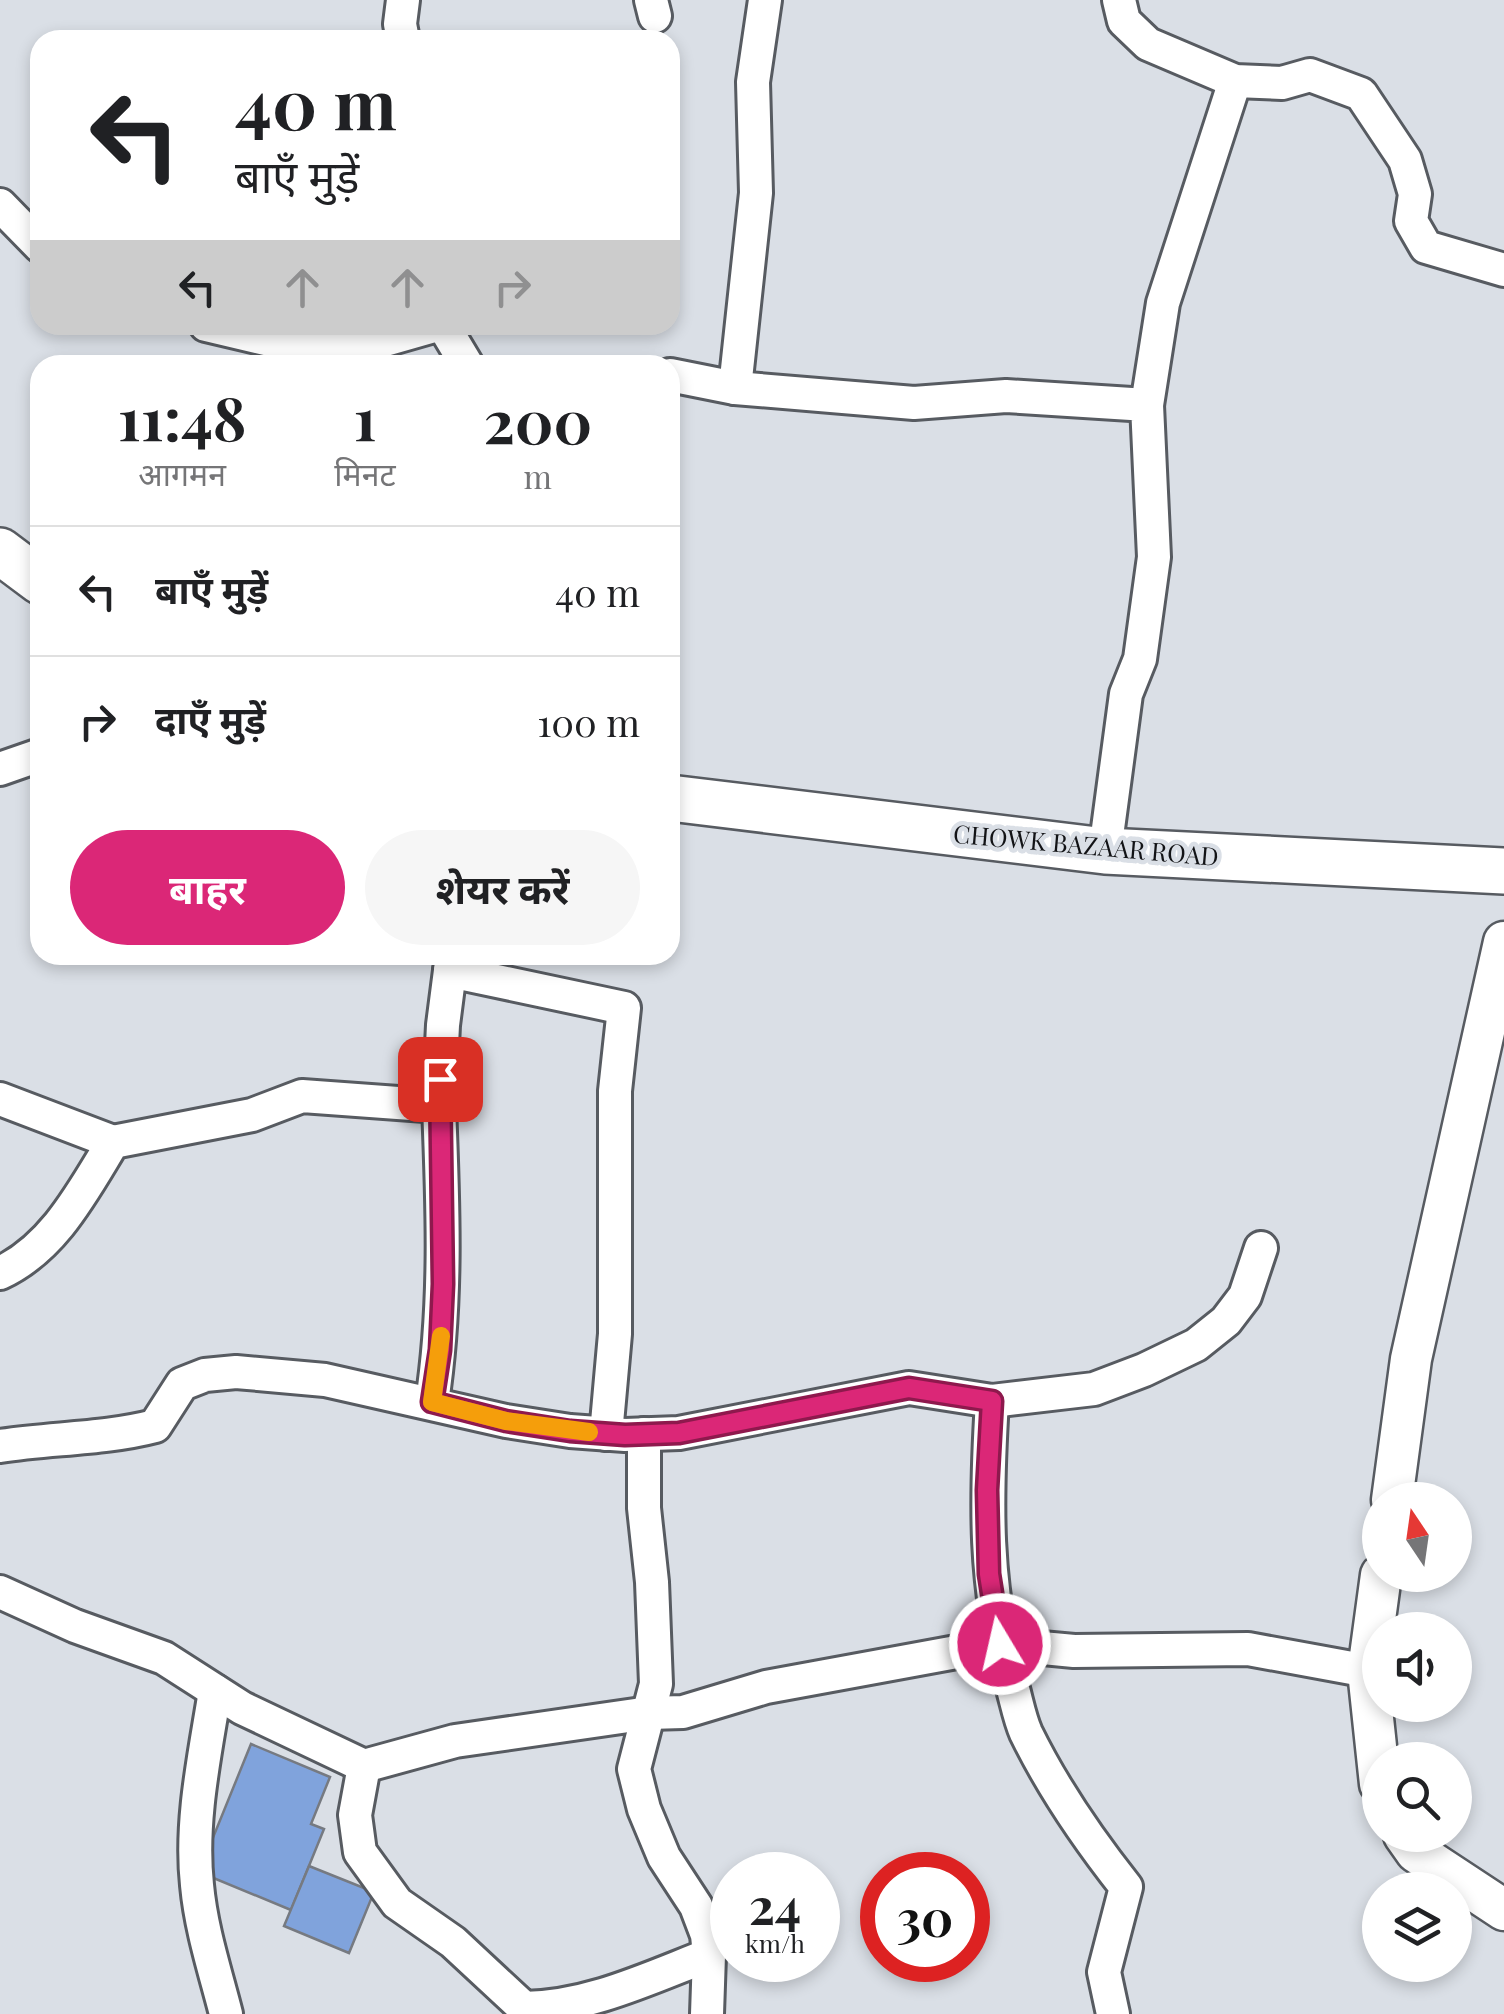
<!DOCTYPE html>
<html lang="hi">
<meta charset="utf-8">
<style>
:root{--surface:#fff;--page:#f6f6f6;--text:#202124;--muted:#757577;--line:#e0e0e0;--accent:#db2777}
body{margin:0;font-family:"Playfair Display","Noto Sans Devanagari",serif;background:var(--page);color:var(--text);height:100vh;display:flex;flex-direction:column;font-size:38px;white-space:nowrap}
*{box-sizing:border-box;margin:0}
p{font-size:32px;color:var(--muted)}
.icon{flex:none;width:55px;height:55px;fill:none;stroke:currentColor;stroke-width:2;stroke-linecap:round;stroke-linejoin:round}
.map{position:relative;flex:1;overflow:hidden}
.drawer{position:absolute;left:30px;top:355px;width:650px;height:610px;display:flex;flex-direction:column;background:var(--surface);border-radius:30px;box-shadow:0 5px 15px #0003}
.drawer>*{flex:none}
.banner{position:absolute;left:30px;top:30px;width:650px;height:305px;border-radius:30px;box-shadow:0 5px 15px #0003;background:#fff;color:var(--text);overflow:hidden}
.needle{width:65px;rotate:347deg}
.controls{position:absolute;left:1362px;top:1482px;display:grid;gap:20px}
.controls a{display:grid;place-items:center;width:110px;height:110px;border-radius:50%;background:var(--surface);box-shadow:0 5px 15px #0003;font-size:50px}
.speed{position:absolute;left:710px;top:1852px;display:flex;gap:20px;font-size:50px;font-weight:700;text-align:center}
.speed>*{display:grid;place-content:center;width:130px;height:130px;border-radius:50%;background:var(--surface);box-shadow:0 5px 15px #0003;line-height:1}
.speed small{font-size:25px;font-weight:400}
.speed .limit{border:15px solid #d22;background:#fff;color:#111}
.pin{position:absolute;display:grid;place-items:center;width:85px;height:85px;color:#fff;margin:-42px;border-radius:20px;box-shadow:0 5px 15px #0006}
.me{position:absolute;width:110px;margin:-55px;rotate:351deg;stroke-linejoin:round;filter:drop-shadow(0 0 8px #0008)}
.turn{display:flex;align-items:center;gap:35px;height:210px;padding:0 40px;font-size:45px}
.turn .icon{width:130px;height:130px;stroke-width:2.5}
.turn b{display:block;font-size:70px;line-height:85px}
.lanes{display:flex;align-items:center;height:95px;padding:0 40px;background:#0003;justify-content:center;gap:50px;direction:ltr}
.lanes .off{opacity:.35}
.eta{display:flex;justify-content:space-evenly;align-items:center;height:170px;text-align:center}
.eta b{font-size:60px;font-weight:700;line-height:70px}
.primary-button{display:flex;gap:20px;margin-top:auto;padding:20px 40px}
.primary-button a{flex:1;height:115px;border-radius:60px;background:var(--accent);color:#fff;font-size:40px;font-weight:700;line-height:115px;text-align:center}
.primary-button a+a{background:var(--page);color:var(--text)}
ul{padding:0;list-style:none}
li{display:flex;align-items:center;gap:30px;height:130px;padding:0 40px;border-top:2px solid var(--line)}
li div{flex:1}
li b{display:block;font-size:38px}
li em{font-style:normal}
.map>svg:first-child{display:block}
.building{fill:#80a3dc;stroke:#767a81;stroke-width:2.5}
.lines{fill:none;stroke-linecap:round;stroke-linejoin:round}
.minor-casing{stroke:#575b61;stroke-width:38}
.tertiary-casing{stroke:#575b61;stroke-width:45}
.secondary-casing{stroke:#575b61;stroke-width:50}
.minor{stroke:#fff;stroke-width:32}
.tertiary{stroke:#fff;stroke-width:40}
.secondary{stroke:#fff;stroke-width:45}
.route-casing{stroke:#8e194d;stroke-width:25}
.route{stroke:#db2777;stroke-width:18}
.slow{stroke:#f59e0b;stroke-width:18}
.labels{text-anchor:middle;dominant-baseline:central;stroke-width:9;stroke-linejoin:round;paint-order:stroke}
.street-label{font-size:25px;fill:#121316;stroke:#dadfe6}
</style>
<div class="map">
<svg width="1504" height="2014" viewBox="0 0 1504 2014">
<rect width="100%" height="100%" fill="#dadfe6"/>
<g class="building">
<path d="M 251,1744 L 330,1777 L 311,1824 L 324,1829 L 291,1910 L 199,1872 Z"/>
<path d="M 309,1866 L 374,1892 L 349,1953 L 284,1926 Z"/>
</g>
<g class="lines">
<defs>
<g id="minor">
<path d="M 403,0 L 400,24 L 403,40"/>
<path d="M 651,0 L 655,16"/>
<path d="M 1119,0 L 1124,21 L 1148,44 L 1235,81 L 1282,83 L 1310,75 L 1361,94 L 1405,160 L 1415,194 L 1411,221 L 1426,247 L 1504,270"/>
<path d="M 0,205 L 40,246"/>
<path d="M 206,325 L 308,349 L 353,349 L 437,325"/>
<path d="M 443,325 L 467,365"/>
<path d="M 670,375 L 735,388 L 914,403 L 1006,396 L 1147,405 L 1154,557 L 1140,659 L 1126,694 L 1105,851"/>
<path d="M 735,388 L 756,193 L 753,82 L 765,0"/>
<path d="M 1147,405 L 1163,303 L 1235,81"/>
<path d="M 0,769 L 40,755"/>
<path d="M 450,971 L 624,1008 L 615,1091 L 615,1334 L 606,1434"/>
<path d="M 0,1099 L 113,1142"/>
<path d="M 0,1273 C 54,1248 83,1191 113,1142 L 252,1115 L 302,1096 L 439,1106 L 443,1025 L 452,955"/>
<path d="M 992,1401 C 986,1499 984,1586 1011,1682 C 1016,1698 1019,1717 1026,1733 C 1053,1788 1088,1839 1126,1887 L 1104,1972 L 1113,2014"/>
<path d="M 432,1402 C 447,1303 443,1205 439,1106"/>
<path d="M 644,1434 L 644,1508 L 652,1582 L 656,1684 L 634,1769 L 644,1809 L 664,1857 L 696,1906 L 707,1935 L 709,1955 L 707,2014"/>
<path d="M 0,1446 C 51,1438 105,1439 155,1426 L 182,1384 L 205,1375 L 236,1372 L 325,1380 L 506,1421 L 570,1431 L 625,1435 L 679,1433 L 909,1388 L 992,1401 L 1094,1389 L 1144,1370 L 1196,1345 L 1226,1321 L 1245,1296 L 1261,1248"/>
<path d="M 0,1592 L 75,1626 L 164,1658 L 242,1708 L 364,1766 L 455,1741 L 649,1713 L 683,1712 L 766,1687 L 1000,1644 L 1074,1651 L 1248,1649 L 1368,1671"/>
<path d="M 215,1691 C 205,1754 190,1821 197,1885 C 201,1929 215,1971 226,2014"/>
<path d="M 364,1766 L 355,1815 L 360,1852 L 397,1903 L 453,1942 L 524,2008 C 590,2007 649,1978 709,1955"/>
</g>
<g id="tertiary">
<path d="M 1392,1500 L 1411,1359 L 1504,942"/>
<path d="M 1380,1784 L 1368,1671 L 1381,1575"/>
<path d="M 1404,1835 L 1416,1852 L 1504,1910"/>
</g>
<g id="secondary">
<path d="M 0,551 L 40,581"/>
<path d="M 670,798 L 1105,851 L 1504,871"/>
</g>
</defs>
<use href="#minor" class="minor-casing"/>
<use href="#tertiary" class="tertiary-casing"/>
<use href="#secondary" class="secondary-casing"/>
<use href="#minor" class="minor"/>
<use href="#tertiary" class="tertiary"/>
<use href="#secondary" class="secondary"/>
</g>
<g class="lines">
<defs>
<path id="route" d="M 440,1079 L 443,1284 L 440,1350 L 432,1402 L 506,1421 L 570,1431 L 625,1435 L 679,1433 L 909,1388 L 992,1401 L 987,1490 L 989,1574 L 1000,1644"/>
</defs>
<use href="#route" class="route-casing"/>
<use href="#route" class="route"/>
<path class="slow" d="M 441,1336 L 432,1402 L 506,1421 L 589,1432"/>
</g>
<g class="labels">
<g class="street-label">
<text transform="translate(1086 844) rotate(5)">CHOWK BAZAAR ROAD</text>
</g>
</g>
</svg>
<div class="controls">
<a><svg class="needle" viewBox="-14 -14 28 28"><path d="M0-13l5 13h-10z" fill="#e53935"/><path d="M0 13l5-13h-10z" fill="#757577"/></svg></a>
<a><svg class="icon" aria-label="sound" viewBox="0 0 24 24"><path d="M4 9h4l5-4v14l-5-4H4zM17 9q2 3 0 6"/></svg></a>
<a><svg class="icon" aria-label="search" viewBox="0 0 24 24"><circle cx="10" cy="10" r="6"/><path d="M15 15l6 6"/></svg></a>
<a><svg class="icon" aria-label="layers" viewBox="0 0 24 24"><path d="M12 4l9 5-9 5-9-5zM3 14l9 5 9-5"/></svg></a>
</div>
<div class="speed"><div>24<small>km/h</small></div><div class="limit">30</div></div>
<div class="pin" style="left:440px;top:1079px;background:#d93025"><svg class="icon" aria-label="arrive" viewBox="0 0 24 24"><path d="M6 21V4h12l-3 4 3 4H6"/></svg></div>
<svg class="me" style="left:1000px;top:1644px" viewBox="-20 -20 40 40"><circle r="17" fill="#db2777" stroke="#fff" stroke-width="3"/><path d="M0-11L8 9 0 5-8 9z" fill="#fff"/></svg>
<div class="banner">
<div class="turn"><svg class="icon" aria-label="left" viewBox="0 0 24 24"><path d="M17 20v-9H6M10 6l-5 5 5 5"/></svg><div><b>40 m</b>बाएँ मुड़ें</div></div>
<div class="lanes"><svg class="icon" aria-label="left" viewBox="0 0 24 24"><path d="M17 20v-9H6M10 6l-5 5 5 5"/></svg><svg class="icon off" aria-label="ahead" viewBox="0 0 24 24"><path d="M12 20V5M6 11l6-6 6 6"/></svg><svg class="icon off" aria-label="ahead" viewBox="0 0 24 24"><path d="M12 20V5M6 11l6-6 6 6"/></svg><svg class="icon off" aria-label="right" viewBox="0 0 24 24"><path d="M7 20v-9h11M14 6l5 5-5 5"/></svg></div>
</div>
<section class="drawer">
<div class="eta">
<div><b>11:48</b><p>आगमन</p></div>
<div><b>1</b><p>मिनट</p></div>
<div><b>200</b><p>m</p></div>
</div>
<ul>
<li><svg class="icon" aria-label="left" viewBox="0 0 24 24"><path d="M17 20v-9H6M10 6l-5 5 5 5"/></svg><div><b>बाएँ मुड़ें</b></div><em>40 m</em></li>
<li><svg class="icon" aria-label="right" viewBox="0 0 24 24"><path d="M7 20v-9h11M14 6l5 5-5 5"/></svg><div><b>दाएँ मुड़ें</b></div><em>100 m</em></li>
</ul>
<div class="primary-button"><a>बाहर</a><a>शेयर करें</a></div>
</section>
</div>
